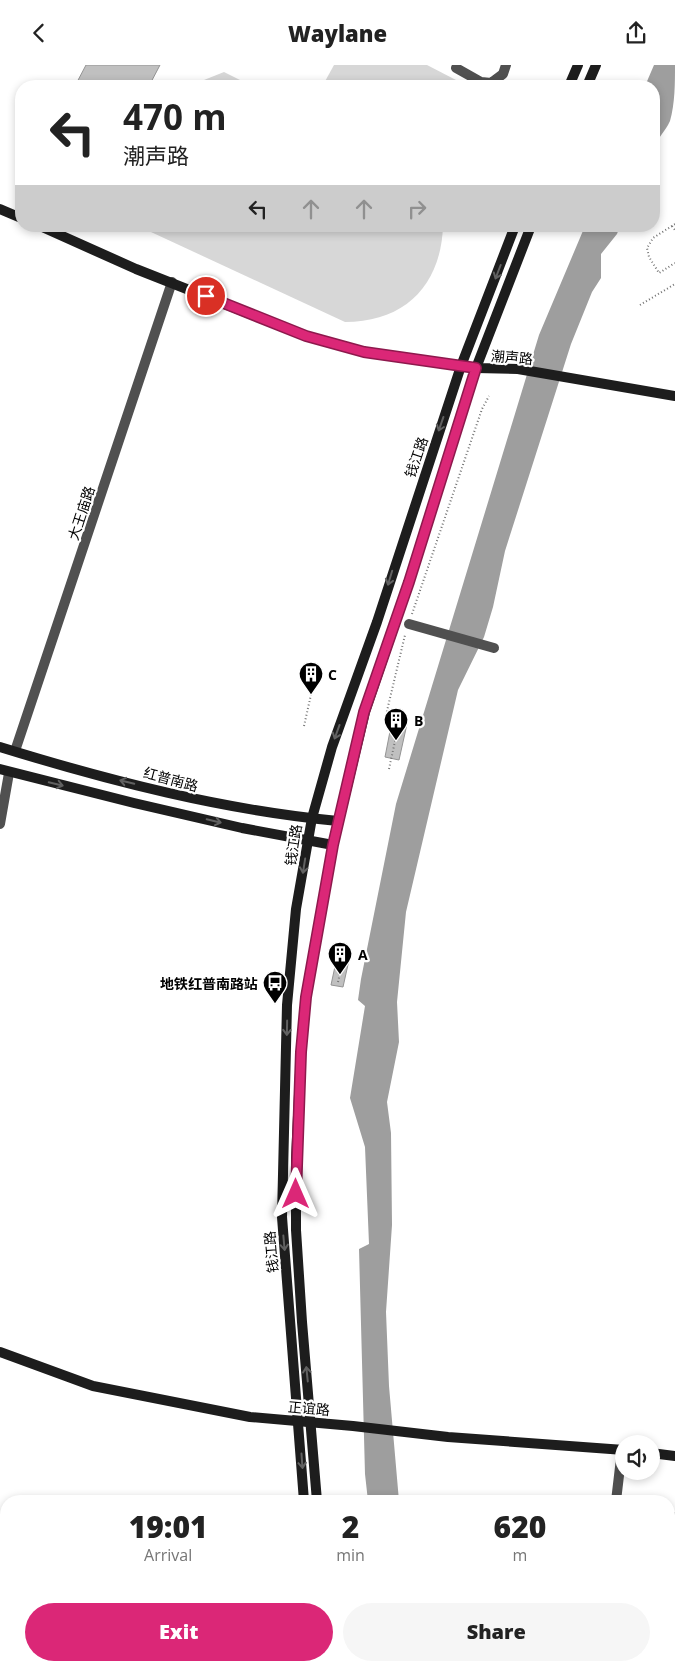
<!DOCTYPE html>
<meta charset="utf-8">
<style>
:root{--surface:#fff;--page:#f6f6f6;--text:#222;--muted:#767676;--accent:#db2777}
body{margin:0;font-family:"Open Sans","Noto Sans SC",sans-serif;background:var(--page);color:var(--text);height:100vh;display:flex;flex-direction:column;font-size:19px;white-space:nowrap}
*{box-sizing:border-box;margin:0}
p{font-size:16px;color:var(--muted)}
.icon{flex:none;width:28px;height:28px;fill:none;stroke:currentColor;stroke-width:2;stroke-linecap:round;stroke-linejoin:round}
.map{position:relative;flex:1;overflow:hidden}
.side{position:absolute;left:0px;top:1430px;width:675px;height:176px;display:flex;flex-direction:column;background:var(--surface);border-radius:20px 20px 0 0;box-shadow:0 2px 8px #0003}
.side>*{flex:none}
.hud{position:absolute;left:15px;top:15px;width:645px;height:152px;border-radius:20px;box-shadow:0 2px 8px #0003;background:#fff;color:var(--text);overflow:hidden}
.controls{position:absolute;left:615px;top:1370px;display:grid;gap:10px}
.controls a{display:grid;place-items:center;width:45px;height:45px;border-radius:50%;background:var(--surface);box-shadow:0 2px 8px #0003;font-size:25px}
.pin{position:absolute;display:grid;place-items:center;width:42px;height:42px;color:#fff;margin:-21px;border:2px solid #fff;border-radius:50%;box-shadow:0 1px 5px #0007}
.me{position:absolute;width:55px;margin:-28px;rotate:0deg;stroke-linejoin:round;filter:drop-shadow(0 0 4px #0008)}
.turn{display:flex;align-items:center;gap:18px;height:105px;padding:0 25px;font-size:22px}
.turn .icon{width:65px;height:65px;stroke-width:2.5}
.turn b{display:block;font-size:35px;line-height:42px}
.lanes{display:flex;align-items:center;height:48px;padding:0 25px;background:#0003;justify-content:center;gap:25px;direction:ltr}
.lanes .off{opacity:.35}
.eta{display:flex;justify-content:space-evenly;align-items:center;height:85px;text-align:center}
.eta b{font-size:30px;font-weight:800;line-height:35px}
.cta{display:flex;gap:10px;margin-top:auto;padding:10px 25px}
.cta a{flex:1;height:58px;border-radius:30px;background:var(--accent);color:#fff;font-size:20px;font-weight:800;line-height:58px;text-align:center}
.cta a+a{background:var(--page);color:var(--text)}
header{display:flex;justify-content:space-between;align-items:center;height:65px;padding:0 25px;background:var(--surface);font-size:22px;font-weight:800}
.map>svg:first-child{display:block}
.green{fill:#d7d7d7}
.water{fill:#9e9e9e}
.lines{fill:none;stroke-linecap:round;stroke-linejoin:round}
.stream{stroke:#9e9e9e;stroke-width:4}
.building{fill:#c0c0c0;stroke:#949494}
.path{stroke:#727272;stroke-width:2;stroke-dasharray:1 2.5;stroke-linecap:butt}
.street{stroke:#505050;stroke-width:10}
.secondary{stroke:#1d1d1d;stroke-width:10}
.oneway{stroke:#616161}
.route-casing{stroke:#8e194d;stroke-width:12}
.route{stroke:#db2777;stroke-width:9}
.labels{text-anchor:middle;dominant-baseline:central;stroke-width:4.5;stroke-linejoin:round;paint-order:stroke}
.street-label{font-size:14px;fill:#000;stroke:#fff}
.poi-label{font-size:14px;font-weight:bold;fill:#000;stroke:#fff;text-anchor:start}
</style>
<header><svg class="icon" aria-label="back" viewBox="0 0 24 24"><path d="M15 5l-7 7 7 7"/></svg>Waylane<svg class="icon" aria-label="share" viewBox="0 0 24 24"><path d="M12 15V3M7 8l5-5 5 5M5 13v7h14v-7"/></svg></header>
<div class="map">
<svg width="675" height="1606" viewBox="0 0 675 1606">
<rect width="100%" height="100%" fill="#fff"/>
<g class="green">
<path d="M 334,0 L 427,0 L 456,15 L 452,21 L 325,21 L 323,20 Z"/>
<path d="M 224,7 L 252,21 L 189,21 Z"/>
<path d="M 138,161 L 443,161 C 441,220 405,257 345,257 Z"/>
</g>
<g class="water">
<path d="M 654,0 L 675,0 C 675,18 675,39 670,56 C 665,67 657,73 654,84 L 654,21 L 645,21 Z"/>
<path d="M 585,161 L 620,161 L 617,169 L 601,189 L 601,213 L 592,227 L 571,279 L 505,486 L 493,542 L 484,572 L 458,625 L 406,847 L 397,937 L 399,977 L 387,1037 L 391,1068 L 392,1160 L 386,1247 L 389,1321 L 399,1436 L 368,1436 L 365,1409 L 359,1184 L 369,1179 L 365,1082 L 350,1033 L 365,941 L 358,935 L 361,914 L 396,739 L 539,270 Z"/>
</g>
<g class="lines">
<path class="stream" d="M 669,1449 L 675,1449"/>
</g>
<g class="building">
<path d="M 86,0 L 160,0 L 149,21 L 75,21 Z"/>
<path d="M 392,656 L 407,659 L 399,695 L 385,692 Z"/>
<path d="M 337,892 L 349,895 L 343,922 L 331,920 Z"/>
</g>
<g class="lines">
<g class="path">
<path d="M 675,159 L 653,173 L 647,183 L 649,192 L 659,208 L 675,198"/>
<path d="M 672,161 L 675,165"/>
<path d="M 640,240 L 675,219"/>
<path d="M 412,549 L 482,344 L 489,331"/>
<path d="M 304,661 L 312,625"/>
<path d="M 389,704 L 400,653 L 386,650 L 405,570"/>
<path d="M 338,917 L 346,881"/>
</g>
<g class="street">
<path d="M 456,3 L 481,17 L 491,18 L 503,9 L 506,0"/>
<path d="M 409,559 L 494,583"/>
<path d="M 15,686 L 172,217"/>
<path d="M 0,759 L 9,708"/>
<path d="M 616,1436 L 622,1385"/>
<path d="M 595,1606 L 596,1600"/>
</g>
<g class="secondary">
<path d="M 569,21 L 578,0"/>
<path d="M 587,21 L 596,0"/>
<path d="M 0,144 L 21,153"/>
<path d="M 40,161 L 136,204 L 306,271 L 364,287 L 476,303 L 518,304 L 675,331"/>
<path d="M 0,682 C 110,716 223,745 338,756"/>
<path d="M 0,704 L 134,738 L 242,763 L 333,780"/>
<path d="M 0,1287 L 93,1321 L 250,1352 L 353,1361 L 448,1372 L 624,1385"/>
<path d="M 651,1388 L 675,1391"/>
<path d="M 304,1436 L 282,1152 L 287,940 L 296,844 L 312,753 L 332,682 L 377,557 L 461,301 L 515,161"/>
<path d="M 317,1436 L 302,1257 L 296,1165 L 296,1093 L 301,987 L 306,932 L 333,780 L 365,647 L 409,517 L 476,303 L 531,161"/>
<path d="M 311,1600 L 311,1606"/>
<path d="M 325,1600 L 325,1606"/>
</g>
</g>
<defs><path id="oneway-shaft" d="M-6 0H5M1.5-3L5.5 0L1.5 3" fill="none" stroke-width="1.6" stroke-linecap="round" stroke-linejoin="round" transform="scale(1.25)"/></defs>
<g class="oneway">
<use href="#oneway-shaft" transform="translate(498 207) rotate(111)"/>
<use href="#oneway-shaft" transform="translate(441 359) rotate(109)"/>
<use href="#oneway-shaft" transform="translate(390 513) rotate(107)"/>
<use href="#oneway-shaft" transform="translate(337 667) rotate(110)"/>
<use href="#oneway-shaft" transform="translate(127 717) rotate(-166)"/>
<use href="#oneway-shaft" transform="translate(56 719) rotate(14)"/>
<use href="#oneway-shaft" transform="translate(214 756) rotate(13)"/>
<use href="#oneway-shaft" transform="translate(304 801) rotate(99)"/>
<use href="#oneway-shaft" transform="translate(287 963) rotate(91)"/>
<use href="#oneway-shaft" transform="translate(284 1178) rotate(85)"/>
<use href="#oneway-shaft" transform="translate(307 1309) rotate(-96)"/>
<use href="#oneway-shaft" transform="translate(302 1396) rotate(86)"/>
</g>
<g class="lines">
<defs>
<path id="route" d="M 206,231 L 306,271 L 364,287 L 476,303 L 409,517 L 364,647 L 333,780 L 306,932 L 301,987 L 296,1129"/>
</defs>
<use href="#route" class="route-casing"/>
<use href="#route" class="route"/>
</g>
<defs>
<symbol id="building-pin" viewBox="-11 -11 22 30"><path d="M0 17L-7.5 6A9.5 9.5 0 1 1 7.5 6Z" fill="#000" stroke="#fff"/><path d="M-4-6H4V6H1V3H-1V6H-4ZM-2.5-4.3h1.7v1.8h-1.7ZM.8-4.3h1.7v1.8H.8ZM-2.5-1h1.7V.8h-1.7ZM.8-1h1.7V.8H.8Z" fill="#fff"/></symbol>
<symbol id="bus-pin" viewBox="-11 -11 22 30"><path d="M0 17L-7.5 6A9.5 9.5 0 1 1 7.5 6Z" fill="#000" stroke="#fff"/><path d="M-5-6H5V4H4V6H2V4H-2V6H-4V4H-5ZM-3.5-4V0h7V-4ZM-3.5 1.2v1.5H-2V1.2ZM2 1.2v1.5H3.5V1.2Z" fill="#fff"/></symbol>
</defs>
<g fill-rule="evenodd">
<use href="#building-pin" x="297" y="595" width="28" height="38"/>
<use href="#building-pin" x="382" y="641" width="28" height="38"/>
<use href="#building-pin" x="326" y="875" width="28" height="38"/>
<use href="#bus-pin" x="261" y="904" width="28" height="38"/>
</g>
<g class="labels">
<g class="street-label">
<text transform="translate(512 292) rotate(5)">潮声路</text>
<text transform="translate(416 392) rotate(-71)">钱江路</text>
<text transform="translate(81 448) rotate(-72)">大王庙路</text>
<text transform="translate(171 714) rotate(15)">红普南路</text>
<text transform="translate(293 780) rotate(-81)">钱江路</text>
<text transform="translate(271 1187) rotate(-95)">钱江路</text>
<text transform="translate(309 1343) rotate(5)">正谊路</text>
</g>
<g class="poi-label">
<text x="328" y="609">C</text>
<text x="414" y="655">B</text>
<text x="358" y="889">A</text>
<text x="258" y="918" text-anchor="end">地铁红普南路站</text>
</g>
</g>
</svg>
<div class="controls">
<a><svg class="icon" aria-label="sound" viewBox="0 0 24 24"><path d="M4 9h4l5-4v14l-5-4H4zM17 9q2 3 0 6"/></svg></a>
</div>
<div class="pin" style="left:206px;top:231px;background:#d93025"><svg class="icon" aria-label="arrive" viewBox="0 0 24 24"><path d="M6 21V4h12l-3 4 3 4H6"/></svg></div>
<svg class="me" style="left:296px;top:1129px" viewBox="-20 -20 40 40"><path d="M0-17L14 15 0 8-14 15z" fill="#db2777" stroke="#fff" stroke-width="4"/></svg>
<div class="hud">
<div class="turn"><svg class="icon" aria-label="left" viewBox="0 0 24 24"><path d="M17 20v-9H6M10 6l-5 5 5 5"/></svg><div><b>470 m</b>潮声路</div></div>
<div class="lanes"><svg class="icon" aria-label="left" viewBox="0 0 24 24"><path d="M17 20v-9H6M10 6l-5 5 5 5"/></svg><svg class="icon off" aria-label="ahead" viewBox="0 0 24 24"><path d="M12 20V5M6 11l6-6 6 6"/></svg><svg class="icon off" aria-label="ahead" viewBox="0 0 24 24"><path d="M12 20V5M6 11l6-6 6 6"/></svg><svg class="icon off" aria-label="right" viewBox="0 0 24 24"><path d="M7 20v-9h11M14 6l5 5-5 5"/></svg></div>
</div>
<section class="side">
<div class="eta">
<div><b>19:01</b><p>Arrival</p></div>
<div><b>2</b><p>min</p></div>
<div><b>620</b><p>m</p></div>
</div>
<div class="cta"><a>Exit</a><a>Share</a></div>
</section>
</div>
